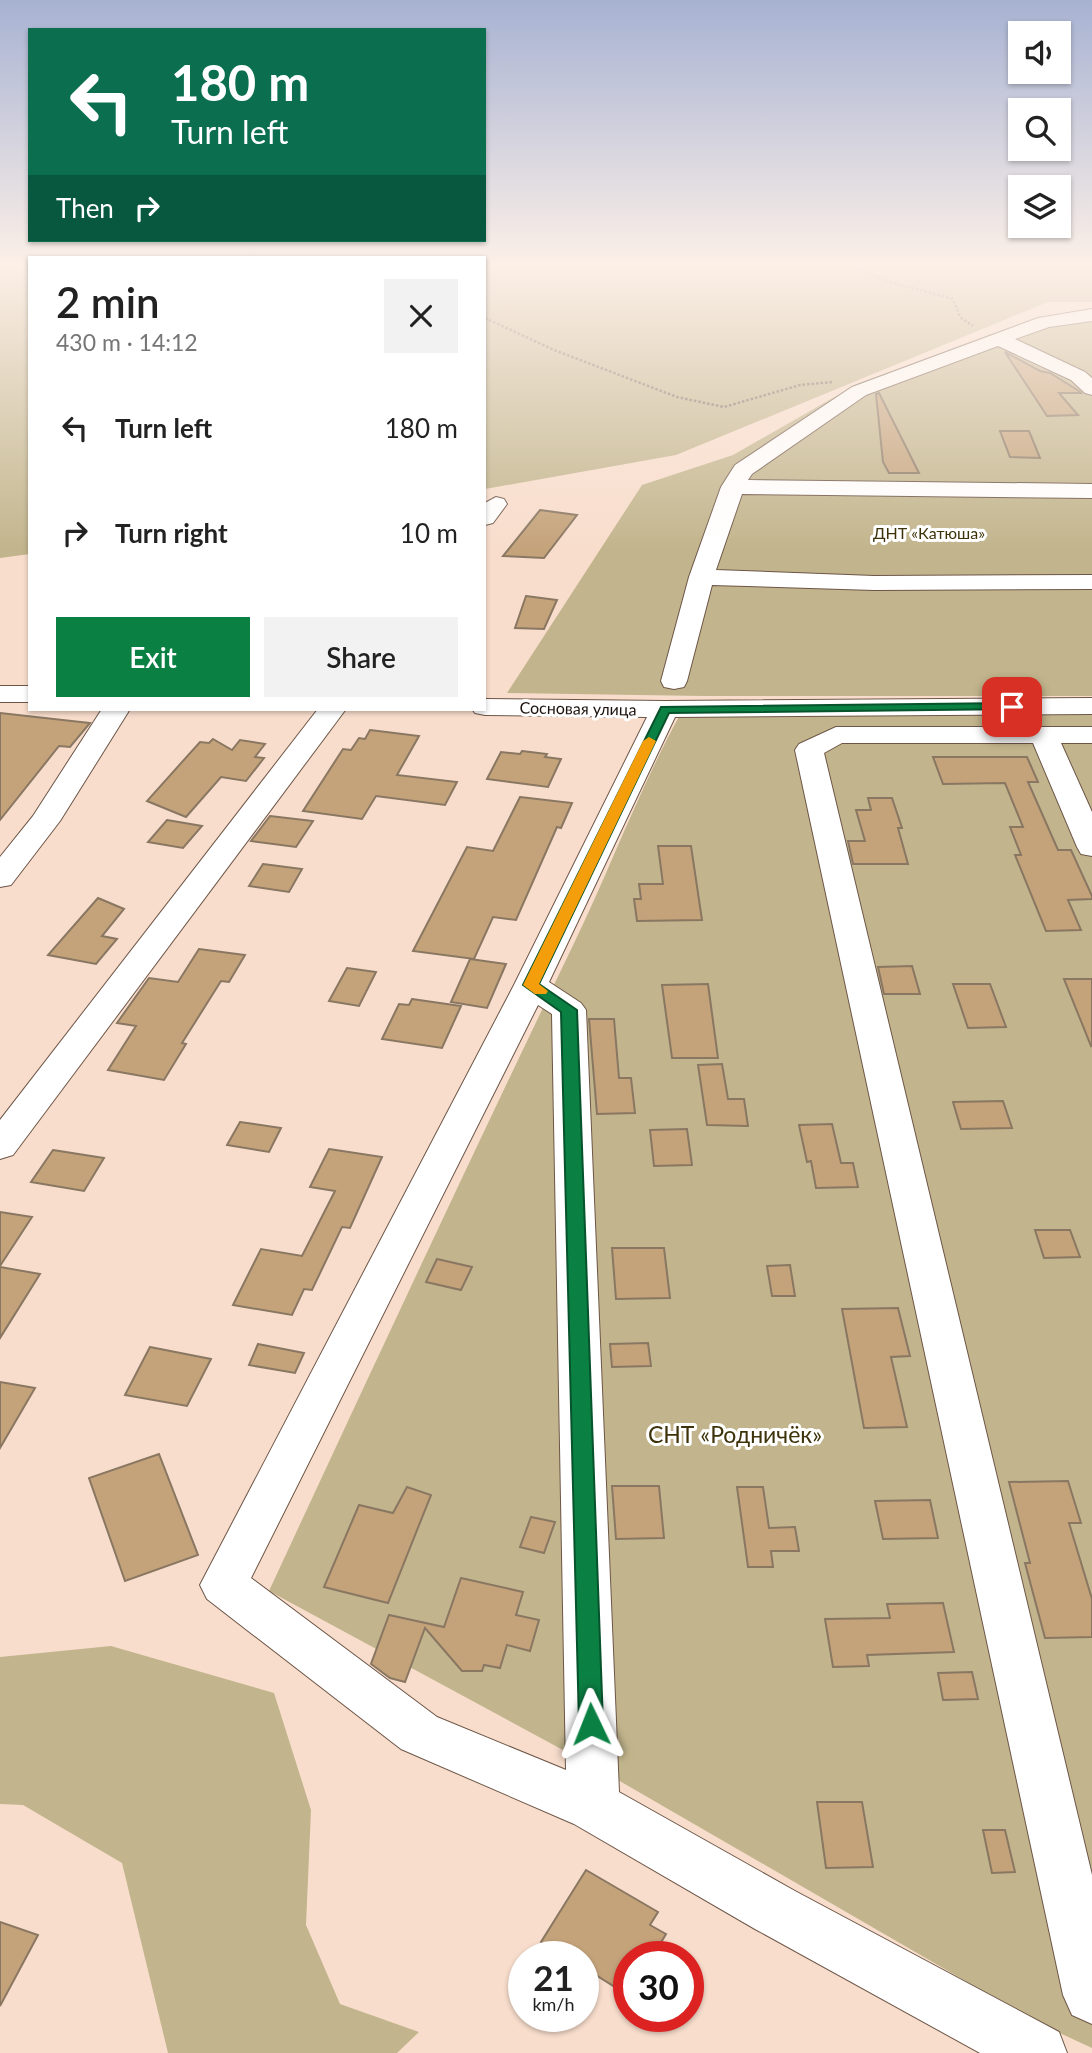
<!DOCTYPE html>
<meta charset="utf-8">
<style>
:root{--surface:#fff;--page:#f2f2f2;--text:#222;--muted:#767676;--accent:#0b8043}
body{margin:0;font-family:Lato,sans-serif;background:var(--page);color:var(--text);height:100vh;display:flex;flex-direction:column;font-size:26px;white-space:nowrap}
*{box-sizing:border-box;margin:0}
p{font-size:23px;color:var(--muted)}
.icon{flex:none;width:38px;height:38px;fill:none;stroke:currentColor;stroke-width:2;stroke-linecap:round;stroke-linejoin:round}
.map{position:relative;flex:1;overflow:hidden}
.side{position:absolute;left:28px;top:256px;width:458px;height:455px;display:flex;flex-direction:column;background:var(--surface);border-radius:0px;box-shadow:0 2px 5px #0004}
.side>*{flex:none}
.banner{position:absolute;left:28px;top:28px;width:458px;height:214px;border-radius:0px;box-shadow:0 2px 5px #0004;background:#0b6e4f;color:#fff;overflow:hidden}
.buttons{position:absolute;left:1008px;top:21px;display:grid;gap:14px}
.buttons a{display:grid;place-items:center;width:63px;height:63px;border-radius:0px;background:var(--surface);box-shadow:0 2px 5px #0004;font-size:35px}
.speed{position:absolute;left:508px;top:1941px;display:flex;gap:14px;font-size:35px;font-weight:700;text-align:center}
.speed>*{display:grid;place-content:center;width:91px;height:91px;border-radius:50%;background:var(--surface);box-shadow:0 2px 5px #0004;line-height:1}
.speed small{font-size:18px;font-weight:400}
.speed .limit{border:10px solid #d22;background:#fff;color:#111}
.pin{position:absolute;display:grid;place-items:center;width:60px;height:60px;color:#fff;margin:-30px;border-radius:14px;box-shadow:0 4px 10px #0006}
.me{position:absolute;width:77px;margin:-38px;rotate:358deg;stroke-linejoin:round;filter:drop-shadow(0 0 5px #0008)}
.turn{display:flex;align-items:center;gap:24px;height:147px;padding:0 28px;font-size:32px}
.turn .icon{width:91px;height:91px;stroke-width:2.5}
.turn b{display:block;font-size:49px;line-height:60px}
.then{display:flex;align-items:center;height:66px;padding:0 28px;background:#0003;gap:14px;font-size:26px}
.round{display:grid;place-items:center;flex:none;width:74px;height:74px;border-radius:0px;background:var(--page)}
.summary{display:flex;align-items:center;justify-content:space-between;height:119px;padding:0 28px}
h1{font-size:42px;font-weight:600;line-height:52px}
.cta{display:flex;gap:14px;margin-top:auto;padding:14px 28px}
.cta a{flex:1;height:80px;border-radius:0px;background:var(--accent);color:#fff;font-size:28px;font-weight:600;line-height:80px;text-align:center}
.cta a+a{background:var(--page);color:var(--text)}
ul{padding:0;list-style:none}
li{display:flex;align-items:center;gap:21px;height:105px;padding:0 28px}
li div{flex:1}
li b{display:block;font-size:26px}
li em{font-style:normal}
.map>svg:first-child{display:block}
.green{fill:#c2b58d}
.building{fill:#c4a37b;stroke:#897762;stroke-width:2}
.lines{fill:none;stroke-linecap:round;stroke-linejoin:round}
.minor-casing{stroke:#6d5647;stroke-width:2}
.path{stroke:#816f65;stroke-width:2.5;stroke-dasharray:2.5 2;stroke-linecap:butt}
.minor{fill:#fff;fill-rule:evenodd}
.route{fill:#0b8043;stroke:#07532c;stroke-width:2}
.slow{fill:#f59e0b}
.labels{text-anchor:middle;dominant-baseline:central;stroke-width:6;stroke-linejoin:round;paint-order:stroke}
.far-park-label{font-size:16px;fill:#3e320a;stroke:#fff}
.far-street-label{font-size:16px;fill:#1d130e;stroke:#fff}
.near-park-label{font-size:23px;fill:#3e320a;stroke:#fff}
</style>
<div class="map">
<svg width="1092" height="2053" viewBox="0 0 1092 2053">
<rect width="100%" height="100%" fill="#f8ddcc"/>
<g class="green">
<path d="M 0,263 L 30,263 L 30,554 L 0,558 Z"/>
<path d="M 485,263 L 1092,263 L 1092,302 L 1048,302 L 676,455 L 485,489 Z"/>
<path d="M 1080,310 L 1092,310 L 1092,696 L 703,696 L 507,693 L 642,485 L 733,455 L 857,384 L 991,334 L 1046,316 Z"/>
<path d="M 1092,711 L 1092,2048 L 1038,2023 L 611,1776 L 269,1591 C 370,1373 472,1155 576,939 C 612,864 641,785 681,713 Z"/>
<path d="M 111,1646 L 274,1693 L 311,1810 L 306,1925 L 340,2004 L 419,2032 L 397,2053 L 168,2053 L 122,1863 L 23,1805 L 0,1804 L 0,1657 Z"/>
</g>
<g class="building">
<path d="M 1005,352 L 1040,371 L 1050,373 L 1079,391 L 1081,393 L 1059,393 L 1078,415 L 1047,416 Z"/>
<path d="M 879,393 L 919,473 L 889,473 L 883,462 L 876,394 Z"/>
<path d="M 1000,431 L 1029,431 L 1040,458 L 1010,457 Z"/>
<path d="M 540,510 L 577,515 L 544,558 L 503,556 Z"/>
<path d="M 526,596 L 557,600 L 544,629 L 515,628 Z"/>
<path d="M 0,713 L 90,723 L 70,747 L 59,746 L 0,820 Z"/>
<path d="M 370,730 L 419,736 L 397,775 L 457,782 L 445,805 L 376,796 L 362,819 L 303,811 L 343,749 L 351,750 L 359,738 L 365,739 Z"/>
<path d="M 213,739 L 232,750 L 240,740 L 265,744 L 255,757 L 264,758 L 246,781 L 221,777 L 186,817 L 147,801 L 200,742 L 209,743 Z"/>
<path d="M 522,751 L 547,754 L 545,757 L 561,759 L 548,787 L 487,779 L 501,752 L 520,754 Z"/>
<path d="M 933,757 L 1027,757 L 1038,782 L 1028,782 L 1058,850 L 1071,850 L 1092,896 L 1092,899 L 1068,900 L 1081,930 L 1046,931 L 1015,855 L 1021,855 L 1010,827 L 1023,827 L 1005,783 L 943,784 Z"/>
<path d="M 520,797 L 572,803 L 561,828 L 557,827 L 516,920 L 493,917 L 474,959 L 413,951 L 467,847 L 493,851 Z"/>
<path d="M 868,798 L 892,798 L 902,828 L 898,828 L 908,864 L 853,864 L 848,841 L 865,841 L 856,810 L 871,810 Z"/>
<path d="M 270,816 L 313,821 L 296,847 L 251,841 Z"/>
<path d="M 167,820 L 202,826 L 183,848 L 148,842 Z"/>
<path d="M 658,846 L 691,846 L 702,920 L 637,921 L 634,899 L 641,899 L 639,884 L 663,884 Z"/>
<path d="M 263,864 L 302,869 L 289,892 L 249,886 Z"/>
<path d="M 98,898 L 124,909 L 102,936 L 117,939 L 96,964 L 48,955 Z"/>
<path d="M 199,949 L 245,955 L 229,982 L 221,981 L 182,1043 L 186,1044 L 164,1080 L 108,1070 L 136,1026 L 117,1023 L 149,978 L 178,982 Z"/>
<path d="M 470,959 L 506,964 L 487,1008 L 451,1002 Z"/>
<path d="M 912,966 L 920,994 L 884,994 L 878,967 Z"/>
<path d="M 347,968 L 376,972 L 359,1006 L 329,1001 Z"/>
<path d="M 1064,979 L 1092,979 L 1092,1045 L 1091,1046 Z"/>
<path d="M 708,984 L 718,1058 L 672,1058 L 662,985 Z"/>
<path d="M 953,984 L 990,984 L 1006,1027 L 968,1028 Z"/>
<path d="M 412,999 L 461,1006 L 442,1048 L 382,1039 L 399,1004 L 409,1005 Z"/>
<path d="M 589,1019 L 614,1019 L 619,1078 L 631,1078 L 635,1113 L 597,1114 Z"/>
<path d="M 722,1064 L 728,1099 L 744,1099 L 748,1126 L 707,1125 L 698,1065 Z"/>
<path d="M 1003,1101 L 1012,1128 L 961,1129 L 953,1102 Z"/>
<path d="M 240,1122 L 281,1128 L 269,1152 L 227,1145 Z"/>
<path d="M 832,1124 L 841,1163 L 853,1163 L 858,1187 L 816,1188 L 811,1161 L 807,1162 L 799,1125 Z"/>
<path d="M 687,1129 L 692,1165 L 654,1166 L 650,1130 Z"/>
<path d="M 329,1149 L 382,1157 L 350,1228 L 342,1227 L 312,1290 L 304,1289 L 292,1315 L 233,1305 L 261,1249 L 302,1256 L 335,1191 L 310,1187 Z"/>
<path d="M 53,1150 L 104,1158 L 84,1191 L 31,1182 Z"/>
<path d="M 0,1212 L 32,1217 L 0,1266 Z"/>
<path d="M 1035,1230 L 1070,1230 L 1080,1257 L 1044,1258 Z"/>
<path d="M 612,1248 L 664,1248 L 670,1298 L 616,1299 Z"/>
<path d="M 437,1259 L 472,1267 L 461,1290 L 426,1282 Z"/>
<path d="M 790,1265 L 795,1296 L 772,1296 L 767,1266 Z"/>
<path d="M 0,1267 L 40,1274 L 0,1338 Z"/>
<path d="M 898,1308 L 910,1356 L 891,1357 L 907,1427 L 864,1428 L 842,1309 Z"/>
<path d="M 648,1343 L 651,1366 L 612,1367 L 610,1344 Z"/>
<path d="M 258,1344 L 304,1353 L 295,1373 L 249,1365 Z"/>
<path d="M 150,1347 L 211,1359 L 187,1406 L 125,1395 Z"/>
<path d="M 0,1382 L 35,1388 L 0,1448 Z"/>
<path d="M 159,1454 L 198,1555 L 125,1581 L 89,1478 Z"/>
<path d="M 1068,1481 L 1081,1523 L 1069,1523 L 1092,1599 L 1092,1637 L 1045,1638 L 1025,1563 L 1030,1563 L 1009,1482 Z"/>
<path d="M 612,1486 L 659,1486 L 664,1538 L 616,1539 Z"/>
<path d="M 407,1487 L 431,1495 L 388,1603 L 324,1587 L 359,1505 L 393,1513 Z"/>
<path d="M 737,1487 L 763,1487 L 769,1528 L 795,1527 L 799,1551 L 771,1551 L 773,1567 L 748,1567 Z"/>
<path d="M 930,1500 L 938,1538 L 883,1539 L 875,1501 Z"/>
<path d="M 531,1517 L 555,1522 L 544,1553 L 520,1547 Z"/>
<path d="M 461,1578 L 523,1592 L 516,1615 L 539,1620 L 530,1651 L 507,1645 L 500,1668 L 484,1665 L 482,1671 L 462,1671 L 425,1628 L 405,1682 L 390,1678 L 371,1664 L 389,1615 L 444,1627 Z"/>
<path d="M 943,1603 L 954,1652 L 867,1655 L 869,1666 L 833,1667 L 825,1619 L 890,1618 L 887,1604 Z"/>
<path d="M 972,1672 L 978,1699 L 943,1700 L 938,1673 Z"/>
<path d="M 817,1802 L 862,1802 L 873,1867 L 826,1868 Z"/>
<path d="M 983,1830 L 1005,1830 L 1015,1872 L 992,1873 Z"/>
<path d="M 586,1870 L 658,1912 L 650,1925 L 666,1934 L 653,1956 L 628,1956 L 628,1965 L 615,1987 L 583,1967 L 583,1956 L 565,1956 L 541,1942 Z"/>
<path d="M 0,1922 L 38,1935 L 0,2006 Z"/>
</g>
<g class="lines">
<defs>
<g id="minor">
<path d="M 1092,309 L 1092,321 L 1049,327 L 1015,339 L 1085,372 L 1092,378 L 1092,395 L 1085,393 L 1071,380 L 998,346 L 866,395 L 752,474 L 748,480 L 1092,484 L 1092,498 L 742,494 L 716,570 L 874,576 L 1092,575 L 1092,589 L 874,590 L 712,585 L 687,681 L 684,687 L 674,689 L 664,687 L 661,681 L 689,577 L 721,487 L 735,465 L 852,387 L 1038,318 Z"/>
<path d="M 496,497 L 504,499 L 507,504 L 493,523 L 485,525 L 485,503 Z"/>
<rect x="0" y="686" width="30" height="16"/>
<path d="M 1092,698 L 1092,714 L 675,717 L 549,982 L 581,1003 L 586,1010 L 619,1792 L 795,1891 L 1059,2032 L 1067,2053 L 980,2053 L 755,1929 L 574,1824 L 401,1749 L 207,1599 L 200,1585 L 514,985 L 647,717 L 485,715 L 475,713 L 472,709 L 485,709 L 485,699 L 665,701 ZM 538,1005 L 552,1014 L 566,1770 L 437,1717 L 251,1578 Z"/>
<path d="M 102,709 L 130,709 L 60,821 L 11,885 L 0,887 L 0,857 L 33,816 Z"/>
<path d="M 318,709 L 346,709 L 13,1155 L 0,1159 L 0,1120 Z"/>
<path d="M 836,727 L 1092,727 L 1092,743 L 1061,743 L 1092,812 L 1092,856 L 1081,854 L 1077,847 L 1033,743 L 842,743 L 824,753 L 1092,1875 L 1092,2024 L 1072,2015 L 1063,1995 L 795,750 L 799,744 Z"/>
</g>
</defs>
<use href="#minor" class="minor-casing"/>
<g class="path">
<path d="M 844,263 L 890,282 L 953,299 L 960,317 L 973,326"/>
<path d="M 485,318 L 554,350 L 677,397 L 724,407 L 800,385 L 832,382"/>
</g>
<use href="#minor" class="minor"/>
</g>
<linearGradient id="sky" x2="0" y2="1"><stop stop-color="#a7b2d2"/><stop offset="0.48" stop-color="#fcf0e8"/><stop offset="1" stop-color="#fcf0e8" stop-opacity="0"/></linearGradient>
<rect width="1092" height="550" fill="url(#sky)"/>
<path class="route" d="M 1012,703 L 1017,704 L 1017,709 L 669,713 L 539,984 L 577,1010 L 603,1724 L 599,1731 L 591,1734 L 583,1731 L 579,1724 L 561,1012 L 523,985 L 661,707 Z"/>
<path class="slow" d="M 649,737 L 656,741 L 539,984 L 548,991 L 546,994 L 535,994 L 523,985 L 643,741 Z"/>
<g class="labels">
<g class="far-park-label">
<text x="929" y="532">ДНТ «Катюша»</text>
</g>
<g class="far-street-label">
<text transform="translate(578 708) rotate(1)">Сосновая улица</text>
</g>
<g class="near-park-label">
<text x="735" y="1434">СНТ «Родничёк»</text>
</g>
</g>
</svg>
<div class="buttons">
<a><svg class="icon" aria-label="sound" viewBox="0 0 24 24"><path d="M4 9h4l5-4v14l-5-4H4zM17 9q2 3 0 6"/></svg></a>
<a><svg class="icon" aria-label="search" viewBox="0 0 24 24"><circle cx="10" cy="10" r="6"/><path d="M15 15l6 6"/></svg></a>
<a><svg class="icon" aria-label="layers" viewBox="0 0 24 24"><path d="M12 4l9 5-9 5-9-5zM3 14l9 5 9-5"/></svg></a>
</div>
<div class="speed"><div>21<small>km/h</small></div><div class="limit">30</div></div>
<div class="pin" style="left:1012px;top:707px;background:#d93025"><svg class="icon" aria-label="arrive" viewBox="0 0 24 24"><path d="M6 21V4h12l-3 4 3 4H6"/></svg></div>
<svg class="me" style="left:591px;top:1724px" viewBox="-20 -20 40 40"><path d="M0-17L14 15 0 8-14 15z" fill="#0b8043" stroke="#fff" stroke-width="4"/></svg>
<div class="banner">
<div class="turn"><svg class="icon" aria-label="left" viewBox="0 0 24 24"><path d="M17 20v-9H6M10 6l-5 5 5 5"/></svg><div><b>180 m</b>Turn left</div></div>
<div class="then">Then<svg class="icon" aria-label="right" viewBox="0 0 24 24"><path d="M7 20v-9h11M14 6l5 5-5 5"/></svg></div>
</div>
<section class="side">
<div class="summary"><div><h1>2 min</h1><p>430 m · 14:12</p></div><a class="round"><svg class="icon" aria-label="close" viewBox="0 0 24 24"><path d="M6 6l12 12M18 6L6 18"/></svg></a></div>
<ul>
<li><svg class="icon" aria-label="left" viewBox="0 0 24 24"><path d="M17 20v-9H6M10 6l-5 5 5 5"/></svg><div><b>Turn left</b></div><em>180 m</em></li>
<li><svg class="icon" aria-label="right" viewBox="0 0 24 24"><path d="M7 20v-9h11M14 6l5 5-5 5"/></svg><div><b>Turn right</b></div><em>10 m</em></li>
</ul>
<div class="cta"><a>Exit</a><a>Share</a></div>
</section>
</div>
